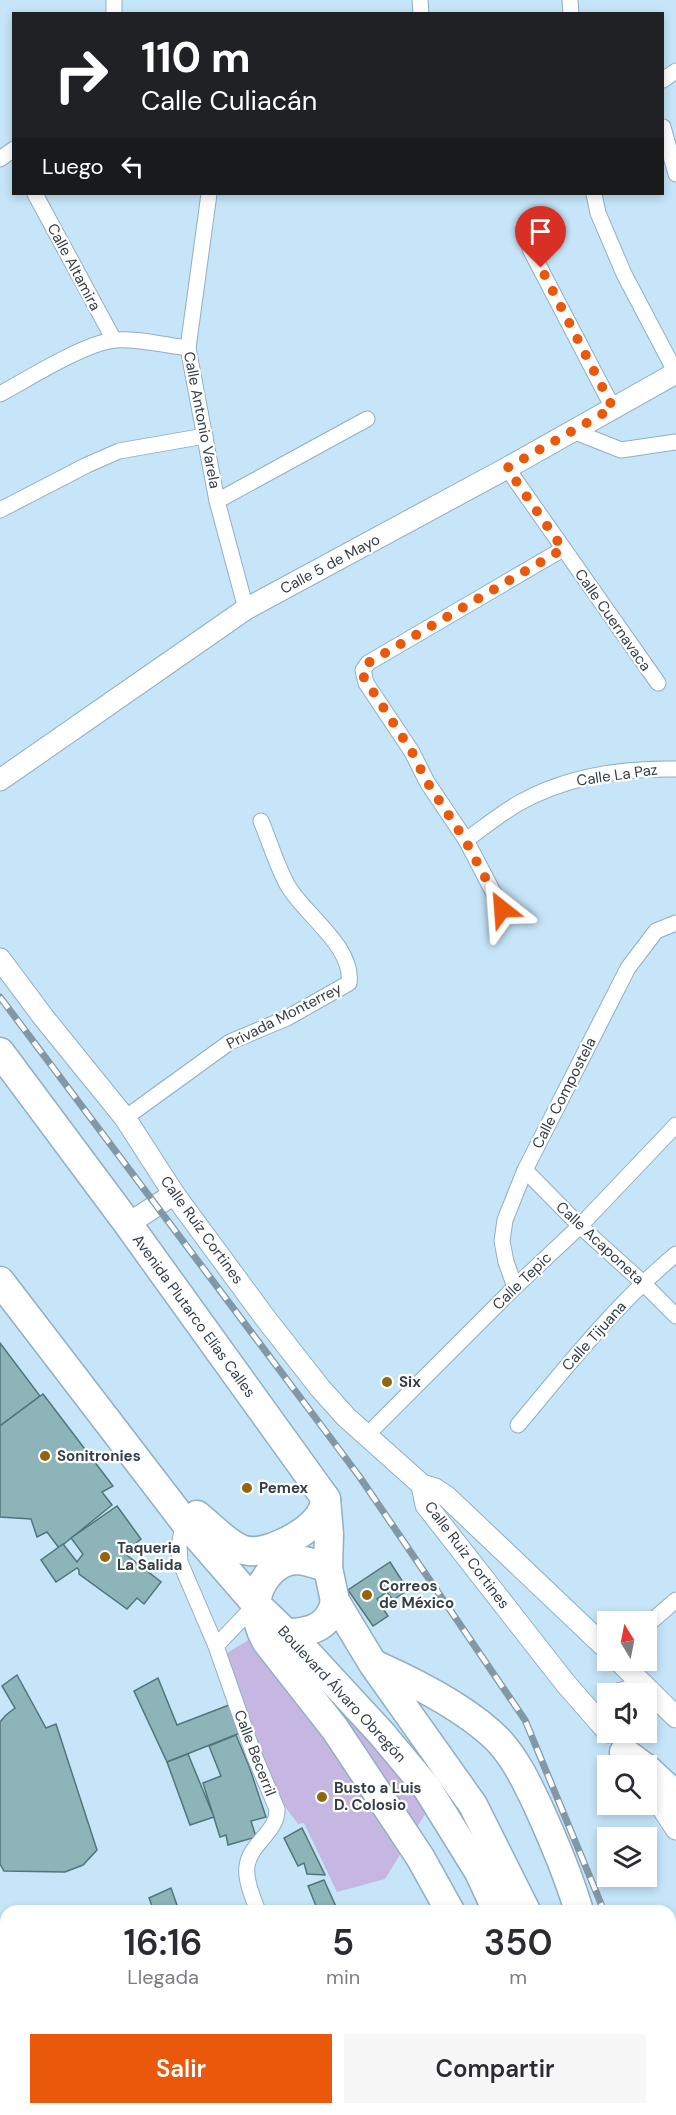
<!DOCTYPE html>
<html lang="es">
<meta charset="utf-8">
<style>
:root{--surface:#fff;--page:#f7f7f7;--text:#2b2b33;--muted:#7c7c81;--accent:#ea580c}
body{margin:0;font-family:"DM Sans",sans-serif;background:var(--page);color:var(--text);height:100vh;display:flex;flex-direction:column;font-size:22px;white-space:nowrap}
*{box-sizing:border-box;margin:0}
p{font-size:20px;color:var(--muted)}
.icon{flex:none;width:33px;height:33px;fill:none;stroke:currentColor;stroke-width:2;stroke-linecap:round;stroke-linejoin:round}
.map{position:relative;flex:1;overflow:hidden}
.sheet{position:absolute;left:0px;top:1905px;width:676px;height:210px;display:flex;flex-direction:column;background:var(--surface);border-radius:18px 18px 0 0;box-shadow:0 3px 9px #0003}
.sheet>*{flex:none}
.hud{position:absolute;left:12px;top:12px;width:652px;height:183px;border-radius:0px;box-shadow:0 3px 9px #0003;background:#202124;color:#fff;overflow:hidden}
.needle{width:39px;rotate:350deg}
.controls{position:absolute;left:597px;top:1611px;display:grid;gap:12px}
.controls a{display:grid;place-items:center;width:60px;height:60px;border-radius:0px;background:var(--surface);box-shadow:0 3px 9px #0003;font-size:30px}
.pin{position:absolute;display:grid;place-items:center;width:51px;height:51px;color:#fff;margin:-62px -26px;border-radius:50% 50% 50% 0;rotate:-45deg;box-shadow:0 0 6px #0007}
.pin .icon{rotate:45deg}
.me{position:absolute;width:66px;margin:-33px;rotate:332deg;stroke-linejoin:round;filter:drop-shadow(0 0 4px #0008)}
.turn{display:flex;align-items:center;gap:21px;height:126px;padding:0 30px;font-size:27px}
.turn .icon{width:78px;height:78px;stroke-width:2.5}
.turn b{display:block;font-size:42px;line-height:51px}
.then{display:flex;align-items:center;height:57px;padding:0 30px;background:#0003;gap:12px;font-size:22px}
.eta{display:flex;justify-content:space-evenly;align-items:center;height:102px;text-align:center}
.eta b{font-size:36px;font-weight:600;line-height:42px}
.button{display:flex;gap:12px;margin-top:auto;padding:12px 30px}
.button a{flex:1;height:69px;border-radius:0px;background:var(--accent);color:#fff;font-size:24px;font-weight:600;line-height:69px;text-align:center}
.button a+a{background:var(--page);color:var(--text)}
.map>svg:first-child{display:block}
.green{fill:#c5b6e2}
.building{fill:#8db5b9;stroke:#50767a;stroke-width:1.5}
.lines{fill:none;stroke-linecap:round;stroke-linejoin:round}
.street-casing{stroke:#91afc2;stroke-width:17}
.secondary-casing{stroke:#91afc2;stroke-width:23}
.highway-casing{stroke:#91afc2;stroke-width:31}
.street{stroke:#fff;stroke-width:15}
.secondary{stroke:#fff;stroke-width:21}
.highway{stroke:#fff;stroke-width:28}
.rail-casing{stroke:#8298a6;stroke-width:7}
.rail{stroke:#fff;stroke-width:4.5;stroke-dasharray:14;stroke-linecap:butt}
.route{stroke:#ea580c;stroke-width:10;stroke-dasharray:0 18}
.poi-dot{fill:#926510;stroke:#fff;stroke-width:2}
.labels{text-anchor:middle;dominant-baseline:central;stroke-width:4.5;stroke-linejoin:round;paint-order:stroke}
.street-label{font-size:15px;fill:#333f47;stroke:#fff}
.poi-label{font-size:15px;font-weight:bold;fill:#333f47;stroke:#fff;text-anchor:start}
</style>
<div class="map">
<svg width="676" height="2115" viewBox="0 0 676 2115">
<rect width="100%" height="100%" fill="#c6e5f9"/>
<path class="green" d="M 265,1630 L 435,1798 L 385,1879 L 337,1892 L 304,1823 L 298,1824 L 263,1777 L 227,1653 Z"/>
<g class="building">
<path d="M 0,1343 L 40,1396 L 0,1426 Z"/>
<path d="M 43,1394 L 113,1486 L 102,1492 L 112,1505 L 59,1548 L 47,1532 L 37,1537 L 31,1519 L 0,1517 L 0,1426 Z"/>
<path d="M 117,1506 L 141,1539 L 124,1553 L 161,1582 L 144,1604 L 137,1598 L 127,1609 L 79,1574 L 79,1570 L 77,1568 L 56,1582 L 41,1560 L 63,1544 L 77,1562 L 83,1554 L 71,1538 Z"/>
<path d="M 390,1562 L 408,1590 L 393,1600 L 387,1592 L 377,1599 L 388,1616 L 373,1626 L 348,1590 Z"/>
<path d="M 17,1675 L 46,1728 L 56,1724 L 97,1850 L 83,1865 L 65,1872 L 4,1871 L 0,1864 L 0,1722 L 6,1715 L 15,1708 L 2,1686 Z"/>
<path d="M 158,1678 L 177,1725 L 229,1705 L 240,1733 L 167,1762 L 134,1691 Z"/>
<path d="M 236,1735 L 249,1766 L 266,1817 L 251,1821 L 256,1837 L 228,1845 L 226,1835 L 220,1837 L 203,1783 L 221,1776 L 209,1746 Z"/>
<path d="M 188,1754 L 214,1817 L 190,1825 L 167,1762 Z"/>
<path d="M 302,1828 L 325,1875 L 307,1874 L 304,1863 L 298,1866 L 284,1838 Z"/>
<path d="M 324,1880 L 338,1911 L 302,1911 L 316,1906 L 308,1886 Z"/>
<path d="M 171,1888 L 179,1911 L 154,1911 L 149,1898 Z"/>
<path d="M 191,2109 L 258,2109 L 260,2113 L 253,2115 L 193,2115 Z"/>
</g>
<g class="lines">
<defs>
<g id="street">
<path d="M 114,0 L 114,14"/>
<path d="M 420,0 L 421,14"/>
<path d="M 570,0 L 571,14"/>
<path d="M 663,80 L 676,71"/>
<path d="M 663,127 L 676,174"/>
<path d="M 0,159 L 14,149"/>
<path d="M 35,194 L 114,340"/>
<path d="M 209,194 L 188,348 L 217,501 L 246,609"/>
<path d="M 594,194 L 598,213 L 624,274 L 676,373"/>
<path d="M 530,249 L 613,408"/>
<path d="M 0,394 C 28,379 83,344 114,340 C 137,338 164,345 188,348"/>
<path d="M 573,431 L 621,450 L 676,442"/>
<path d="M 507,468 L 658,683"/>
<path d="M 217,501 L 367,419"/>
<path d="M 0,510 L 87,465 L 119,451 L 205,436"/>
<path d="M 466,840 C 483,828 500,814 519,803 C 567,776 622,768 676,769"/>
<path d="M 502,909 L 466,840 L 427,782 L 412,752 L 366,683 L 363,670 L 368,663 L 563,549"/>
<path d="M 125,1118 L 230,1042 L 287,1018 L 349,983 C 354,947 305,915 288,886 C 277,867 270,842 261,821"/>
<path d="M 525,1170 L 580,1226 L 642,1282 L 676,1316"/>
<path d="M 515,1287 L 506,1262 L 502,1241 L 505,1220 L 525,1170 L 628,968 L 656,931 L 676,923"/>
<path d="M 518,1425 C 568,1365 616,1304 676,1254"/>
<path d="M 367,1435 L 515,1287 L 580,1226 L 676,1125"/>
<path d="M 184,1521 L 179,1546 L 180,1562 L 216,1646"/>
<path d="M 256,1604 L 216,1646 L 254,1755 L 277,1809 C 278,1832 250,1843 247,1866 C 245,1880 253,1898 258,1911"/>
<path d="M 646,1626 L 676,1600"/>
<path d="M 0,2100 L 6,2105"/>
<path d="M 12,2109 L 21,2115"/>
<path d="M 342,2109 L 345,2115"/>
</g>
<g id="secondary">
<path d="M 0,780 L 246,609 L 507,468 L 676,373"/>
<path d="M 0,959 L 44,1018 L 125,1118 L 174,1194 L 266,1319 L 320,1388 L 346,1417 L 422,1485 L 435,1489 L 447,1497 L 608,1650"/>
<path d="M 128,1224 L 174,1194"/>
<path d="M 422,1485 L 426,1505 L 566,1684 L 608,1732"/>
<path d="M 618,1660 L 676,1717"/>
<path d="M 618,1694 L 632,1690 L 649,1692"/>
<path d="M 646,1783 L 676,1829"/>
</g>
<g id="highway">
<path d="M 0,1052 L 128,1224 L 326,1499 L 329,1534 L 328,1568 L 335,1601 L 373,1664 L 473,1805 L 526,1911"/>
<path d="M 0,1281 L 184,1521 L 256,1604 L 309,1655 L 381,1733 L 427,1788 L 479,1872 L 497,1911"/>
<path d="M 197,1515 C 211,1526 225,1542 241,1549 C 262,1558 302,1536 316,1520 C 322,1514 324,1507 326,1499"/>
<path d="M 328,1568 C 318,1565 307,1560 296,1560 C 274,1561 257,1584 256,1605 C 256,1619 260,1630 266,1641 L 335,1729 L 420,1857 L 450,1911"/>
<path d="M 287,1633 C 310,1633 330,1627 335,1601"/>
<path d="M 378,1666 C 416,1683 470,1711 499,1741 C 516,1760 526,1781 537,1804 C 553,1839 568,1874 579,1911"/>
<path d="M 624,1752 L 643,1766"/>
<path d="M 646,1768 L 676,1796"/>
<path d="M 515,2109 L 516,2115"/>
<path d="M 561,2109 L 562,2115"/>
<path d="M 606,2115 L 608,2109"/>
</g>
</defs>
<use href="#street" class="street-casing"/>
<use href="#secondary" class="secondary-casing"/>
<use href="#highway" class="highway-casing"/>
<use href="#street" class="street"/>
<use href="#secondary" class="secondary"/>
<use href="#highway" class="highway"/>
<defs>
<g id="rail">
<path d="M 0,997 L 359,1476 L 525,1720 L 604,1911"/>
<path d="M 658,2109 L 659,2115"/>
</g>
</defs>
<use href="#rail" class="rail-casing"/>
<use href="#rail" class="rail"/>
</g>
<g class="lines">
<path class="route" d="M 502,909 L 465,840 L 427,782 L 412,752 L 363,676 L 363,670 L 368,663 L 563,549 L 507,468 L 613,408 L 541,268"/>
</g>
<g class="poi-dot">
<circle cx="387" cy="1382" r="6"/>
<circle cx="45" cy="1456" r="6"/>
<circle cx="247" cy="1488" r="6"/>
<circle cx="105" cy="1557" r="6"/>
<circle cx="367" cy="1595" r="6"/>
<circle cx="322" cy="1797" r="6"/>
</g>
<g class="labels">
<g class="street-label">
<text transform="translate(74 267) rotate(62)">Calle Altamira</text>
<text transform="translate(202 420) rotate(79)">Calle Antonio Varela</text>
<text transform="translate(330 564) rotate(-28)">Calle 5 de Mayo</text>
<text transform="translate(613 620) rotate(55)">Calle Cuernavaca</text>
<text transform="translate(617 775) rotate(-8)">Calle La Paz</text>
<text transform="translate(284 1016) rotate(-27)">Privada Monterrey</text>
<text transform="translate(564 1093) rotate(-63)">Calle Compostela</text>
<text transform="translate(202 1230) rotate(54)">Calle Ruíz Cortines</text>
<text transform="translate(600 1243) rotate(43)">Calle Acaponeta</text>
<text transform="translate(522 1281) rotate(-44)">Calle Tepic</text>
<text transform="translate(194 1316) rotate(54)">Avenida Plutarco Elías Calles</text>
<text transform="translate(594 1336) rotate(-48)">Calle Tijuana</text>
<text transform="translate(467 1555) rotate(53)">Calle Ruiz Cortines</text>
<text transform="translate(342 1694) rotate(47)">Boulevard Álvaro Obregón</text>
<text transform="translate(255 1753) rotate(69)">Calle Becerril</text>
</g>
<g class="poi-label">
<text x="399" y="1382">Six</text>
<text x="57" y="1456">Sonitronies</text>
<text x="259" y="1488">Pemex</text>
<text x="117" y="1548">Taqueria<tspan x="117" dy="17">La Salida</tspan></text>
<text x="379" y="1586">Correos<tspan x="379" dy="17">de México</tspan></text>
<text x="334" y="1788">Busto a Luis<tspan x="334" dy="17">D. Colosio</tspan></text>
</g>
</g>
</svg>
<div class="controls">
<a><svg class="needle" viewBox="-14 -14 28 28"><path d="M0-13l5 13h-10z" fill="#e53935"/><path d="M0 13l5-13h-10z" fill="#7c7c81"/></svg></a>
<a><svg class="icon" aria-label="sound" viewBox="0 0 24 24"><path d="M4 9h4l5-4v14l-5-4H4zM17 9q2 3 0 6"/></svg></a>
<a><svg class="icon" aria-label="search" viewBox="0 0 24 24"><circle cx="10" cy="10" r="6"/><path d="M15 15l6 6"/></svg></a>
<a><svg class="icon" aria-label="layers" viewBox="0 0 24 24"><path d="M12 4l9 5-9 5-9-5zM3 14l9 5 9-5"/></svg></a>
</div>
<div class="pin" style="left:541px;top:268px;background:#d93025"><svg class="icon" aria-label="arrive" viewBox="0 0 24 24"><path d="M6 21V4h12l-3 4 3 4H6"/></svg></div>
<svg class="me" style="left:502px;top:909px" viewBox="-20 -20 40 40"><path d="M0-17L14 15 0 8-14 15z" fill="#ea580c" stroke="#fff" stroke-width="4"/></svg>
<div class="hud">
<div class="turn"><svg class="icon" aria-label="right" viewBox="0 0 24 24"><path d="M7 20v-9h11M14 6l5 5-5 5"/></svg><div><b>110 m</b>Calle Culiacán</div></div>
<div class="then">Luego<svg class="icon" aria-label="left" viewBox="0 0 24 24"><path d="M17 20v-9H6M10 6l-5 5 5 5"/></svg></div>
</div>
<section class="sheet">
<div class="eta">
<div><b>16:16</b><p>Llegada</p></div>
<div><b>5</b><p>min</p></div>
<div><b>350</b><p>m</p></div>
</div>
<div class="button"><a>Salir</a><a>Compartir</a></div>
</section>
</div>
